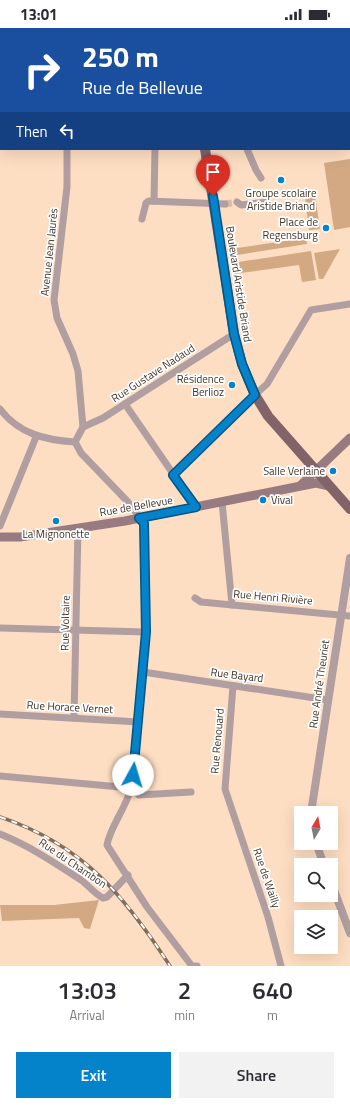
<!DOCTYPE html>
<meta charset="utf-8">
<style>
:root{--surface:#fff;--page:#f2f2f3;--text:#2b2b33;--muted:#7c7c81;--accent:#0483cb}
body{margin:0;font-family:"Titillium Web",sans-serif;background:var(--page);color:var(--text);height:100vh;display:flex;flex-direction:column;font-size:15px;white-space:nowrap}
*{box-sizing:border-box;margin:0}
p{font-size:13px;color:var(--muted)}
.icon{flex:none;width:22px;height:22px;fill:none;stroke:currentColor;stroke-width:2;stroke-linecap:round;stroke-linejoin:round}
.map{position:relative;height:938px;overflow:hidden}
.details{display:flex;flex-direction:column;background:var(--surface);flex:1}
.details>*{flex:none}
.guide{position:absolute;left:0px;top:0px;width:350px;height:122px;box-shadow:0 4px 16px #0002;background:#1a4fa0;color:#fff;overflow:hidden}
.needle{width:26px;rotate:10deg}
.tools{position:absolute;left:294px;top:778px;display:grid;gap:8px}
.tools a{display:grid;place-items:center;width:44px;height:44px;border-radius:0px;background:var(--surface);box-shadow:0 4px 16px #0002;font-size:20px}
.pin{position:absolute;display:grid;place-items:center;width:34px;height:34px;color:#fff;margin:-41px -17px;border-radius:50% 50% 50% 0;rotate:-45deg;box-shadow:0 0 4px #0007}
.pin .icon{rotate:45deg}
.me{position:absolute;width:44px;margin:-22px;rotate:6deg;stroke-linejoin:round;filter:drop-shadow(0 0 3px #0008)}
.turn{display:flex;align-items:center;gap:14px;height:84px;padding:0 16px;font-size:18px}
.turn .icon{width:52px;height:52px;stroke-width:2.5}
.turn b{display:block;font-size:28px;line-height:34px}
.then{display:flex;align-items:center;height:38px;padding:0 16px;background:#0003;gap:8px;font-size:15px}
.eta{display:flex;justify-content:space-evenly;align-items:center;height:68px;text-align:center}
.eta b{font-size:24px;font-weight:600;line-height:28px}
.button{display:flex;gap:8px;margin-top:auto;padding:8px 16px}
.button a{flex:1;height:46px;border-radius:0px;background:var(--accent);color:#fff;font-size:16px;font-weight:600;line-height:46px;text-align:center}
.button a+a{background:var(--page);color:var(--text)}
.status{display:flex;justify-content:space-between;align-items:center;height:28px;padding:0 20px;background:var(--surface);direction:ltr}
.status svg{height:11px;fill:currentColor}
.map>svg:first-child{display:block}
.green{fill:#d2a983}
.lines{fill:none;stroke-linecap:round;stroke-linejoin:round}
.minor-tunnel{stroke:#d8bca3;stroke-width:7;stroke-dasharray:7 3.5;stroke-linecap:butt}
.minor{stroke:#b19ea1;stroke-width:7}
.tertiary{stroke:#b19ea1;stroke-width:8}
.secondary{stroke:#977b81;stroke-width:9}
.primary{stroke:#83636a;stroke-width:10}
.rail-casing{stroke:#806d5c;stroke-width:3.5}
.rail{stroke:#fff;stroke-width:2;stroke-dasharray:6;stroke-linecap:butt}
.route-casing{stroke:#035584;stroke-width:10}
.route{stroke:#0483cb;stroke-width:7}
.poi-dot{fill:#0483cb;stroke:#fff;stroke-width:1.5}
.labels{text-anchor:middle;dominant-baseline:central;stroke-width:3.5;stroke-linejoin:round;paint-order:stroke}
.poi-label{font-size:11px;fill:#403328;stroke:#fff;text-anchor:end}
.street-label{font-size:11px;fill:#403328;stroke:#fff}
</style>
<div class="status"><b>13:01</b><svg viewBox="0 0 49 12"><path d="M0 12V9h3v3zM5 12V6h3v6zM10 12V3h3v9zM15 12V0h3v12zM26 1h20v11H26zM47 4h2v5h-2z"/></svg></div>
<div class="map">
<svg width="350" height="938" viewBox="0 0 350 938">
<rect width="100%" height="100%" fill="#fedec2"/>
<g class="green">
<path d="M 350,131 L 350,199 L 334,202 L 324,135 Z"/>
<path d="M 315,167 L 320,201 L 309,202 L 305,168 Z"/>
<path d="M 306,210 L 307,216 L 231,228 L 230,221 Z"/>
<path d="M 340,221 L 323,251 L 319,251 L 314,225 Z"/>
<path d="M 311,223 L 316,252 L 302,254 L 299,237 L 234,246 L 232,235 Z"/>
<path d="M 99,872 L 90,901 L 84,900 L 79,890 L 2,893 L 0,877 L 54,877 Z"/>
</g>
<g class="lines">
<path class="minor-tunnel" d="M 225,176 L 237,174"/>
<g class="minor">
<path d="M 38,0 L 39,1"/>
<path d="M 312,0 L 314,1"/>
<path d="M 104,1 L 104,0"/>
<path d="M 321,1 L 322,0"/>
<path d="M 349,36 L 350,36"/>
<path d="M 67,121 L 67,159 L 54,272 L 57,290 L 73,326 L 78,343 L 83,399 L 75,414 L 81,425 L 128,474 L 144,495 L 146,604 L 131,760 C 126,780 110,799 107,817 L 147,879 L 192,938 L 197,938"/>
<path d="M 247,121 L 256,142 L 261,150"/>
<path d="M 154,173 L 155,121"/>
<path d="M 237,174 L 241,177 L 268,174"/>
<path d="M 142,191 L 146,175 L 149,173 L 225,176"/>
<path d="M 125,376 L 196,479"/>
<path d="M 0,381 C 19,406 45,412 75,414"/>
<path d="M 83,399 L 103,390 L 234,306"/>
<path d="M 173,447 L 250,371 L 267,356 L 311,282 L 350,276"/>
<path d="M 222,474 L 232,577"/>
<path d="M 0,498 L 36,409"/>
<path d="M 195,570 L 201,574 L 350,588"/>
<path d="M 0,600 L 146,604"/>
<path d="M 143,644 L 328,672"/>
<path d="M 233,658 L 225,761 L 268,889 L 281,938"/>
<path d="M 0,686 L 139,694"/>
<path d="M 74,690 L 78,500"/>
<path d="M 0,748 L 131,760 L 139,767 L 191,764"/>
<path d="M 0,806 C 30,818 55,835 81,852 C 89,858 95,866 103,870 L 107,869 L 128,847"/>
</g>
<g class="tertiary">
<path d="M 311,785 L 350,530"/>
<path d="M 316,815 L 324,837"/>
<path d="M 331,854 L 350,905"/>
</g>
<g class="secondary">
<path d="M 301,457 L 350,410"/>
<path d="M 0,509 L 20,509 L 125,493 L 316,455 L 329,458"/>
</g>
<g class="primary">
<path d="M 187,0 L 187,1"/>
<path d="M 205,121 L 234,306 L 242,336 L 255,367 L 268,388 L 350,481"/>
</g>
<defs>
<path id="rail" d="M 0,789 C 83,817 124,867 170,938"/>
</defs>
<use href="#rail" class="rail-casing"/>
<use href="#rail" class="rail"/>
</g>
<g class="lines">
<defs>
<path id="route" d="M 133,747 L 146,604 L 144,495 L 139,490 L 196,479 L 173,447 L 255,367 L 242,336 L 234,306 L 213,168"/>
</defs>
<use href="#route" class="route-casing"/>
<use href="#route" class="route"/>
</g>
<g class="poi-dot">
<circle cx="281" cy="152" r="4"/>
<circle cx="326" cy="200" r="4"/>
<circle cx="232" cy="357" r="4"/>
<circle cx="333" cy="443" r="4"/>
<circle cx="263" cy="472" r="4"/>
<circle cx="56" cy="493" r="4"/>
</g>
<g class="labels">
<g class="poi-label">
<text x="281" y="165" text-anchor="middle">Groupe scolaire<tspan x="281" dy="13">Aristide Briand</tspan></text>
<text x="318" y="194">Place de<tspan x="318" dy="13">Regensburg</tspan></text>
<text x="224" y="351">Résidence<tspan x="224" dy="13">Berlioz</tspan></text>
<text x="325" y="443">Salle Verlaine</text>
<text x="271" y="472" text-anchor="start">Vival</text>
<text x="56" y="506" text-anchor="middle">La Mignonette</text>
</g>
<g class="street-label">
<text transform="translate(49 224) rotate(-84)">Avenue Jean Jaurès</text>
<text transform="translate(239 256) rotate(81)">Boulevard Aristide Briand</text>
<text transform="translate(153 345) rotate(-33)">Rue Gustave Nadaud</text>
<text transform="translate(136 478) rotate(-10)">Rue de Bellevue</text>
<text transform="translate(273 569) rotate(5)">Rue Henri Rivière</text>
<text transform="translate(65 595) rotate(-89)">Rue Voltaire</text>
<text transform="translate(237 647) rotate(7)">Rue Bayard</text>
<text transform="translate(319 656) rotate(-82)">Rue André Theuriet</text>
<text transform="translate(70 679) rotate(3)">Rue Horace Vernet</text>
<text transform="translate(217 713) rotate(-85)">Rue Renouard</text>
<text transform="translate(73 835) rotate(34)">Rue du Chambon</text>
<text transform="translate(267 850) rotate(71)">Rue de Wailly</text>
</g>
</g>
</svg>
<div class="tools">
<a><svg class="needle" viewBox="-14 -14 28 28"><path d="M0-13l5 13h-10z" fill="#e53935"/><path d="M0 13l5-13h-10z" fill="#7c7c81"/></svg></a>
<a><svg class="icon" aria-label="search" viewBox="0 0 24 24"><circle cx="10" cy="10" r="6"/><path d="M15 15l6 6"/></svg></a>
<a><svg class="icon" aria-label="layers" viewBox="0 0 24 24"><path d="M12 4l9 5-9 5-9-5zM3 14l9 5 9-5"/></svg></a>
</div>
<div class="pin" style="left:213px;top:168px;background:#d93025"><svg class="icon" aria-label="arrive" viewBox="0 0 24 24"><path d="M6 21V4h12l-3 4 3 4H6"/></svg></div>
<svg class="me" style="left:133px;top:747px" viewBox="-20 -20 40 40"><circle r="19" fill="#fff"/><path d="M0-13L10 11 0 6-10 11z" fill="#0483cb"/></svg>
<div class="guide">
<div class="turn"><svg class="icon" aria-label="right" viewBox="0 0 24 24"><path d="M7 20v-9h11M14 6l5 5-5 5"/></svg><div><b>250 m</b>Rue de Bellevue</div></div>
<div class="then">Then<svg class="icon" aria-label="left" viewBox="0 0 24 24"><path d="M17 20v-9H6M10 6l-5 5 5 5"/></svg></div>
</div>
</div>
<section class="details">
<div class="eta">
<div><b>13:03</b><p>Arrival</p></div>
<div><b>2</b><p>min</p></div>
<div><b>640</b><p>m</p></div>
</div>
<div class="button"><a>Exit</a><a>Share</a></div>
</section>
